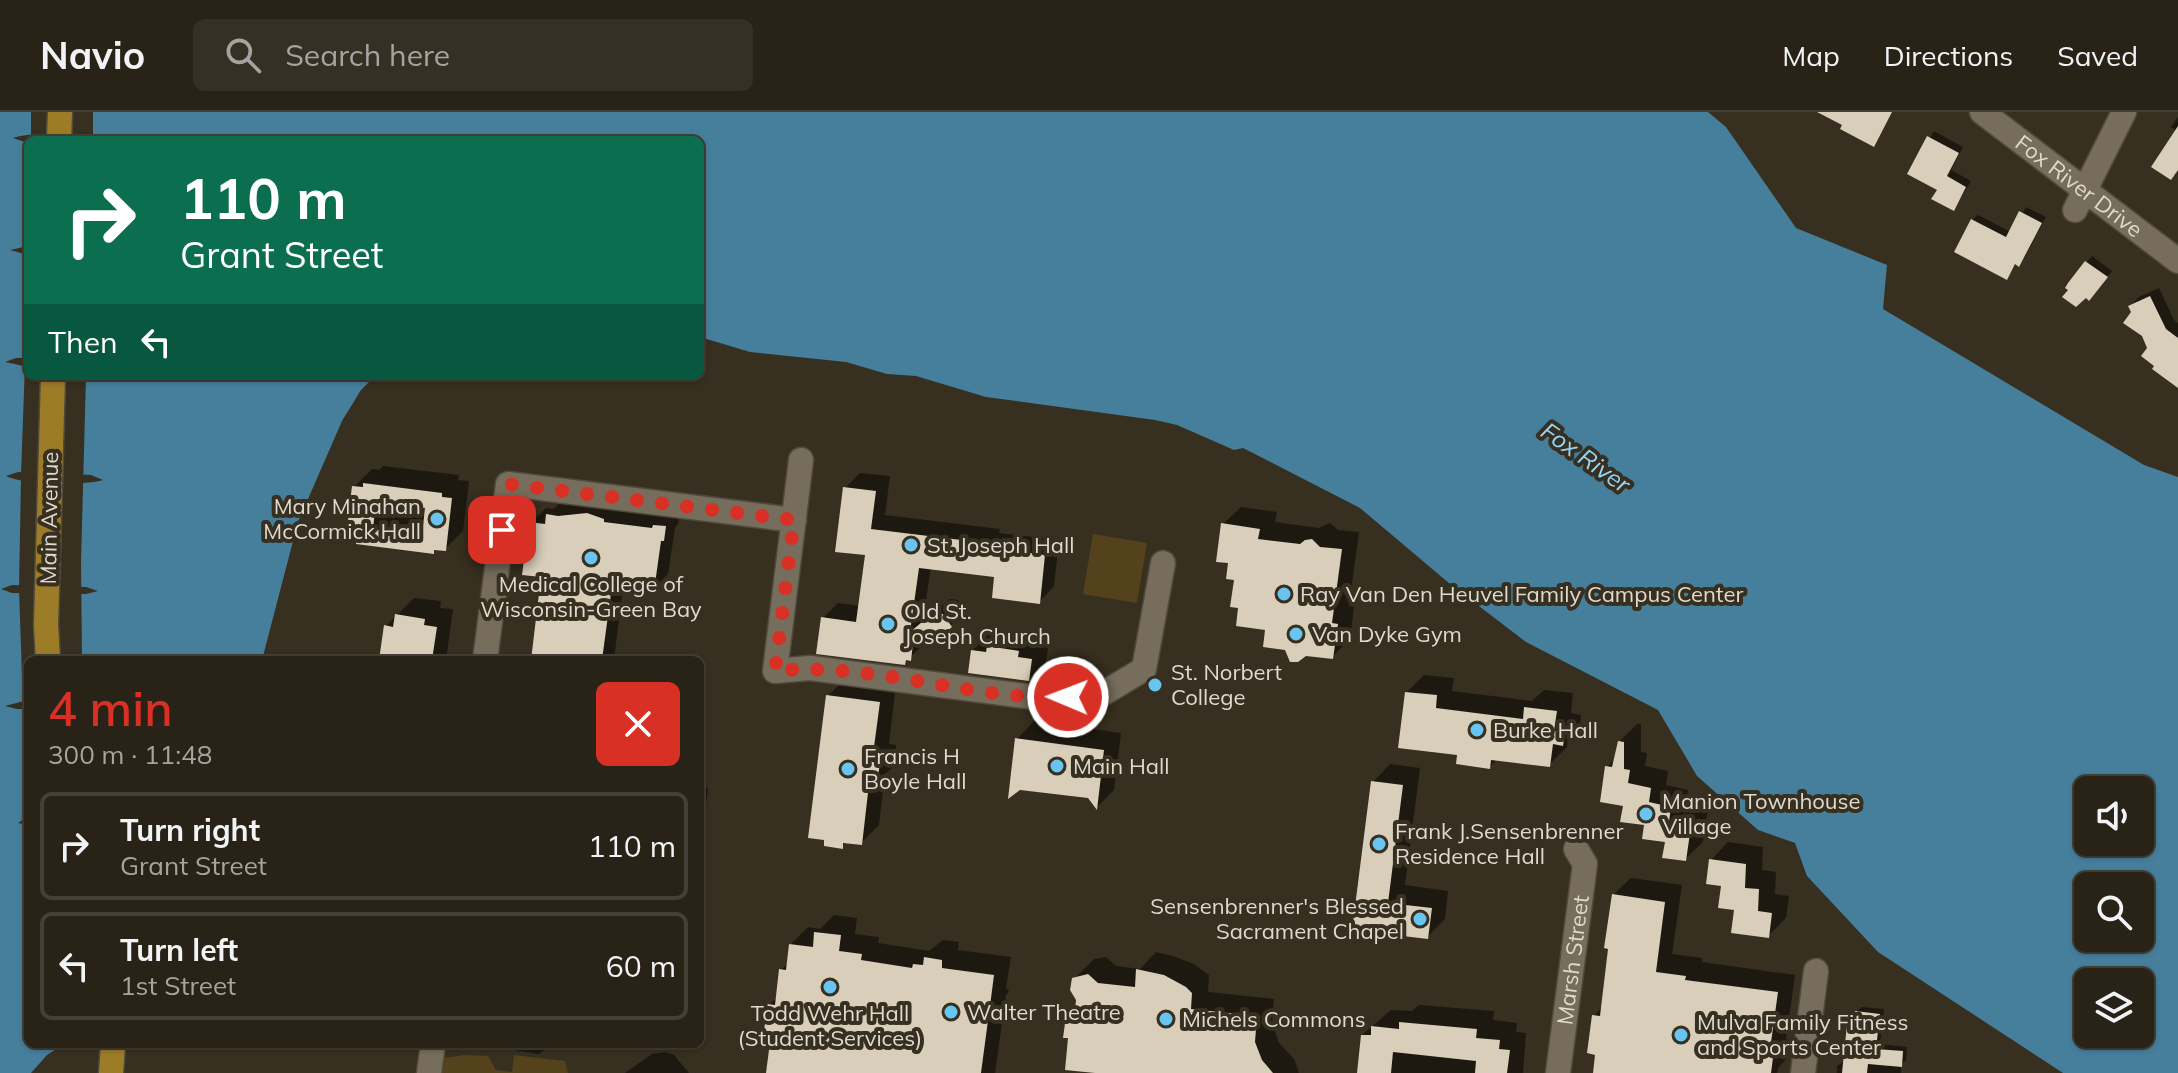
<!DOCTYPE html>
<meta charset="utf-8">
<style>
:root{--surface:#292317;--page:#352f24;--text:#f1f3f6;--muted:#a5a4a1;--line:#454036;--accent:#d93025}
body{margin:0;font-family:Mulish,sans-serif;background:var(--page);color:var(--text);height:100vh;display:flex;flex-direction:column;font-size:30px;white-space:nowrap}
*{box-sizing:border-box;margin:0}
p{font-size:26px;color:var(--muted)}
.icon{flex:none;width:44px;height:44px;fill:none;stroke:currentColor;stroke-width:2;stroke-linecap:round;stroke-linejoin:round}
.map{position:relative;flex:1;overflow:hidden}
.drawer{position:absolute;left:24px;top:544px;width:680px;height:392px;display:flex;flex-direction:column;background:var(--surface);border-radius:12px;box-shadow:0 2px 6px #0004,0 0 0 2px var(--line)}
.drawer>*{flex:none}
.hud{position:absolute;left:24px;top:24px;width:680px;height:244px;border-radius:12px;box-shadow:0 2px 6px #0004,0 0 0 2px var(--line);background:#0b6e4f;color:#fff;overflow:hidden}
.fabs{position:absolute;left:2074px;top:664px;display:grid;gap:16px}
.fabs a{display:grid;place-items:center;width:80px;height:80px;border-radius:12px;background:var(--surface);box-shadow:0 2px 6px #0004,0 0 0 2px var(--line);font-size:40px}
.pin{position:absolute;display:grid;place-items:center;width:68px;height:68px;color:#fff;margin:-34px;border-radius:16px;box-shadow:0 4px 12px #0006}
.me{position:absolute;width:88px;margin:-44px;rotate:271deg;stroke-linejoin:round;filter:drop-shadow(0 0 6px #0008)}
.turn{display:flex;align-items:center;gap:28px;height:168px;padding:0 24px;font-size:36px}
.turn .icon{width:104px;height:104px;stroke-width:2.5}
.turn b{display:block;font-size:56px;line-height:68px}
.then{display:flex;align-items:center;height:76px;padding:0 24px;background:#0003;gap:16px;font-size:30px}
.round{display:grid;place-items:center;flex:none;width:84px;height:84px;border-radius:12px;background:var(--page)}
.headline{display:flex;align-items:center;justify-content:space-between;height:136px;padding:0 24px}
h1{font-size:48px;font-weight:600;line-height:60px;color:var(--accent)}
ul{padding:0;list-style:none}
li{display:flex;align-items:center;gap:24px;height:108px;margin:0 16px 12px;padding:0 8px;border:4px solid var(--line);border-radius:12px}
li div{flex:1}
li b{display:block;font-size:30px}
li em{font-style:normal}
header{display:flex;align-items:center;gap:48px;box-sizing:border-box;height:112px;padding:0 40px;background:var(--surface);border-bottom:2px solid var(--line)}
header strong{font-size:38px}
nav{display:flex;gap:44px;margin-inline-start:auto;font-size:28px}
.search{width:560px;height:72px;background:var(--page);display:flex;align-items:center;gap:20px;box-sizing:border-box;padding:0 28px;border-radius:12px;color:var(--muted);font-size:30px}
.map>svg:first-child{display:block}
.green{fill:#54421c}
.water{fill:#467f9b;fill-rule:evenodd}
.pier{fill:#372f1f}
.shadow{fill:#0007;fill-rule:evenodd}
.building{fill:#d8ceba;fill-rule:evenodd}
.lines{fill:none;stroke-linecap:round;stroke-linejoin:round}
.minor-casing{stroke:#504a3c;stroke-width:27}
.major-casing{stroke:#504a3c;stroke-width:27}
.minor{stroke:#776d5c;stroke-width:24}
.major{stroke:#9d7c28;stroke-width:24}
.route{stroke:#d93025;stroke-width:14;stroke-dasharray:0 25.2}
.poi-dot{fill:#68c4f0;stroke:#372f1f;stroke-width:3}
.labels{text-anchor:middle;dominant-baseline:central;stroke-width:8;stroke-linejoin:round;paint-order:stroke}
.street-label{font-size:22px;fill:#dfdad0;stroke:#372f1f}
.poi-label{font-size:22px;fill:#dfdad0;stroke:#372f1f;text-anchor:start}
.water-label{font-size:24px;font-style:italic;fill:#91d4f7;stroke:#372f1f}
</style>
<header>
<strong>Navio</strong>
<div class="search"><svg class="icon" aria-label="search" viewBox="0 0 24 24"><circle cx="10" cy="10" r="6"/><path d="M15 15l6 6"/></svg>Search here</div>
<nav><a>Map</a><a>Directions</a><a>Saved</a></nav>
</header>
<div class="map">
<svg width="2178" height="961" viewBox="0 0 2178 961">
<rect width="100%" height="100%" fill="#372f1f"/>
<g class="green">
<path d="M 1093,422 L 1147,431 L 1137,491 L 1083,482 Z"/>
<path d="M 464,943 L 488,944 L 496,958 L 512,960 L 514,943 L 565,949 L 568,961 L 442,961 L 444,946 Z"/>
</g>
<path class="water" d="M 0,0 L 1708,0 L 1726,15 L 1796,116 L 1887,153 L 1883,197 L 2144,353 L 2178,365 L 2178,961 L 2063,961 L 1878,840 L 1807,764 L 1795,731 L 1758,718 L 1697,664 L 1658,598 L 1526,530 L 1450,472 L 1360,396 L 1243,336 L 1234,338 L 1177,313 L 1155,308 L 986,285 L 916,264 L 887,262 L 846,250 L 750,240 L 700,225 L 700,28 L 111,28 C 91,19 35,19 13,26 L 28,31 L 28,134 L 10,138 L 28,143 L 28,246 L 16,246 L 5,250 L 28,255 L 28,264 L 375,264 L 361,278 L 342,309 L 298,410 L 262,548 L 28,548 L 28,588 L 5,594 L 17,597 L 28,597 L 28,705 L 18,711 L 28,713 L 28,932 L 64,932 L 47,943 L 31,961 L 0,961 ZM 18,360 L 91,363 L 103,368 C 82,374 25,373 6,364 ZM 12,473 L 86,475 L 98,479 L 86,482 L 12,481 L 1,477 ZM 2088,678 L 2140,678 L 2140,730 L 2088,730 ZM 2088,774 L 2140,774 L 2140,826 L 2088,826 ZM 2088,870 L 2140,870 L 2140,922 L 2088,922 Z"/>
<g class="pier">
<path d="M 31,0 L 93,0 L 93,27 L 31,26 Z"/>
<path d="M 25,251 L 28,251 L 28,264 L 86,264 L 81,450 L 82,548 L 28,548 L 28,592 L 23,593 L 19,477 L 58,478 L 19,477 L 21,365 L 69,366 L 21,364 Z"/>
</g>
<g class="shadow">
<path d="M 2178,5 L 2178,61 L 2177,19 L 2171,15 Z"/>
<path d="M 1934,19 L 1963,35 L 1951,58 L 1971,69 L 1954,97 L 1939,77 L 1910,61 Z"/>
<path d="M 2026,95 L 2046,105 L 2024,147 L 2019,152 L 2016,151 L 2006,165 L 1972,108 L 1978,103 L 2011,120 Z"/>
<path d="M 2092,144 L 2112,159 L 2095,181 L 2085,184 L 2071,178 L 2070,172 Z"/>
<path d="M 2159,176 L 2174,208 L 2178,211 L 2178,264 L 2149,237 L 2130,194 L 2139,185 Z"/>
<path d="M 383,354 L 459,363 L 458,368 L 469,369 L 463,419 L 445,437 L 437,436 L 433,440 L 358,426 L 354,375 L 372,357 L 379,358 ZM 391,390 L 427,394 L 426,405 L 389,400 Z"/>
<path d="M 860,361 L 890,364 L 885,403 L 1000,417 L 999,421 L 1059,428 L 1054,474 L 1039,490 L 996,463 L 931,455 L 923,508 L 950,487 L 958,488 L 966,498 L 951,513 L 926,521 L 925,531 L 904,551 L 823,506 L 838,491 L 860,494 L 867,442 L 845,376 Z"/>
<path d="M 562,388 L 680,400 L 678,412 L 675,416 L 668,462 L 653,477 L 623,474 L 614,548 L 533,548 L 544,463 L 531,411 L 546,396 L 554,397 Z"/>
<path d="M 1241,395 L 1277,400 L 1275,410 L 1319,416 L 1330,411 L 1338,418 L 1359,420 L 1349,494 L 1354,495 L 1350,527 L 1332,545 L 1286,536 L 1241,494 L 1223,412 Z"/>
<path d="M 414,486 L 441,489 L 440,496 L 453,497 L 446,548 L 381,548 L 386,514 Z"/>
<path d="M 1007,518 L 1035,521 L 1034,528 L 1049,530 L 1046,550 L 1028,567 L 972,539 L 990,521 L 1002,522 Z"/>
<path d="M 1424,563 L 1454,566 L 1452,579 L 1532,589 L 1544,578 L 1573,581 L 1571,601 L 1581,603 L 1580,614 L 1568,626 L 1567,635 L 1549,653 L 1498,647 L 1489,655 L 1459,641 L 1406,581 Z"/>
<path d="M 846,566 L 896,572 L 889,632 L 896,633 L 894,654 L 885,662 L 879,713 L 861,731 L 847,729 L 842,734 L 828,584 Z"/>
<path d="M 1034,609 L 1121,621 L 1114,678 L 1097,695 L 1088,685 L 1017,627 Z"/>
<path d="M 1637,612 L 1641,612 L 1641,640 L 1647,641 L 1645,654 L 1668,659 L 1666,673 L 1688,678 L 1686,692 L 1708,697 L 1703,730 L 1685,747 L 1625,692 L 1607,655 L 1616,646 L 1619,630 Z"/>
<path d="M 1390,652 L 1420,656 L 1405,773 L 1448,779 L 1445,807 L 1427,825 L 1354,816 L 1373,670 Z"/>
<path d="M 700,675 L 708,676 L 704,710 L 700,714 Z"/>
<path d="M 1728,730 L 1763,735 L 1762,758 L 1776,760 L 1775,782 L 1789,784 L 1786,806 L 1768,824 L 1736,797 L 1711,748 Z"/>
<path d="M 1631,766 L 1682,773 L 1672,842 L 1702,846 L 1702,850 L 1795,863 L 1786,928 L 1789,929 L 1787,946 L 1778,956 L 1777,961 L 1595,961 L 1598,941 L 1594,904 L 1603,894 L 1613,783 Z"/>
<path d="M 834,803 L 857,806 L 855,822 L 879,825 L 878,831 L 929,839 L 943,828 L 959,830 L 958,838 L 1011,845 L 1006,876 L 1009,879 L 1006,883 L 995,961 L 768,961 L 772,929 L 769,893 L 778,885 L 781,858 L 789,850 L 790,833 L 808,815 L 820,817 Z"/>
<path d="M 1156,840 L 1173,844 L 1194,852 L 1209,863 L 1208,880 L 1274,887 L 1272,911 L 1279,931 L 1294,947 L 1299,961 L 1099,961 L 1071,924 L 1067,911 L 1077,901 L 1076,865 L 1094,847 L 1106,845 L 1116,854 L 1140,857 Z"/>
<path d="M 1419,893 L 1494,899 L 1493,908 L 1517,911 L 1516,920 L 1526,921 L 1523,961 L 1359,961 L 1362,923 L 1391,898 L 1412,899 Z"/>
<path d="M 1862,895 L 1884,897 L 1880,932 L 1907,935 L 1906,948 L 1901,953 L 1901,961 L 1837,961 L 1837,954 L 1845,949 L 1850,904 Z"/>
<path d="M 510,932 L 551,932 L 539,942 L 514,938 Z"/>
<path d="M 665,940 L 674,943 L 689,961 L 625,961 L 652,942 Z"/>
</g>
<g class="building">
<path d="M 1817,0 L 1892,0 L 1874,35 L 1840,17 L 1842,13 Z"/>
<path d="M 2178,14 L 2178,58 L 2171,68 L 2151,55 Z"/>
<path d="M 1927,24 L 1959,41 L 1947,64 L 1966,75 L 1954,99 L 1931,87 L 1937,78 L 1907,62 Z"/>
<path d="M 2019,99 L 2042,111 L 2019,155 L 2015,152 L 2007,168 L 1954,140 L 1971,107 L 2006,125 Z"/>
<path d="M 2085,149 L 2108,165 L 2089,189 L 2086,186 L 2076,195 L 2062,185 L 2068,178 L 2065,176 L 2068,171 Z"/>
<path d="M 2150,184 L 2166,217 L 2178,226 L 2178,276 L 2152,257 L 2154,254 L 2141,244 L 2147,236 L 2142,224 L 2123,211 L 2131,200 L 2128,194 Z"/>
<path d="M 363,371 L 442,381 L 442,385 L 452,386 L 446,439 L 434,438 L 434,442 L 356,432 L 356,428 L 346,426 L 352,374 L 363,375 ZM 376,390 L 425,396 L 422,423 L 373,417 Z"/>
<path d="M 843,375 L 876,379 L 871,417 L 986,431 L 985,435 L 1045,443 L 1040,492 L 992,486 L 994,465 L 919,456 L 910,520 L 933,501 L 943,502 L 952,515 L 940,525 L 914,522 L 911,549 L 906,548 L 905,553 L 816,542 L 821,505 L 856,510 L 865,443 L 835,440 Z"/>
<path d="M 587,401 L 604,407 L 604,410 L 652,416 L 653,413 L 666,414 L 664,429 L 661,429 L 654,479 L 612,474 L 602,548 L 531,548 L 541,465 L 522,463 L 529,410 L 545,412 L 546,402 L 558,404 Z"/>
<path d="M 1221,411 L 1260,417 L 1258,427 L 1300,432 L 1305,428 L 1312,427 L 1320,435 L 1342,437 L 1332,511 L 1338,512 L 1333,547 L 1306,544 L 1298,550 L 1290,550 L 1285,538 L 1263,535 L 1265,518 L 1236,514 L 1238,496 L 1230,495 L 1234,468 L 1226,467 L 1228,451 L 1216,450 Z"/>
<path d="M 395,502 L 425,507 L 424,513 L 437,515 L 432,548 L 379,548 L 384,513 L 393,515 Z"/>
<path d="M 987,534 L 1019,539 L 1018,545 L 1032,547 L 1029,569 L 968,561 L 971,538 L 986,540 Z"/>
<path d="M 1405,580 L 1437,583 L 1436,596 L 1523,607 L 1524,595 L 1557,599 L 1554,619 L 1565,620 L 1563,634 L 1553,632 L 1550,655 L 1491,648 L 1490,657 L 1456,652 L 1457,643 L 1398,636 Z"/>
<path d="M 826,583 L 880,590 L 872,650 L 880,650 L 877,673 L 869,672 L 862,733 L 843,731 L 843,737 L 824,734 L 824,728 L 808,726 Z"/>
<path d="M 1015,626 L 1104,638 L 1097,698 L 1088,686 L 1020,678 L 1008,687 Z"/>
<path d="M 1618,629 L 1624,630 L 1624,657 L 1630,658 L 1628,671 L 1651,676 L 1649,690 L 1671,695 L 1669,710 L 1691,714 L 1686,749 L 1662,746 L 1665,730 L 1642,727 L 1644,713 L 1620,710 L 1623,694 L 1600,690 L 1605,654 L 1612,655 Z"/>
<path d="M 1371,669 L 1403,673 L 1388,791 L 1432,796 L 1428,827 L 1352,818 Z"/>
<path d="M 1709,747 L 1746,752 L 1745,776 L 1759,777 L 1758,799 L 1772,801 L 1769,826 L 1731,821 L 1734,798 L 1718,796 L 1721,774 L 1706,772 Z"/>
<path d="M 1612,782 L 1665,790 L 1656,860 L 1686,864 L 1685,868 L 1778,880 L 1769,945 L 1773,946 L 1771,961 L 1593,961 L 1595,943 L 1587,941 L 1592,903 L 1600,904 L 1608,837 L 1604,836 Z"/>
<path d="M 814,820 L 841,823 L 839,839 L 862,842 L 861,848 L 912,856 L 913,852 L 923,853 L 924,845 L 942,848 L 942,856 L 994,863 L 990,894 L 993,898 L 989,901 L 981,961 L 766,961 L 770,930 L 763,929 L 767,892 L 775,893 L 779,857 L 786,858 L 789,832 L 813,835 Z"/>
<path d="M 1136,857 L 1164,863 L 1186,875 L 1192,881 L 1191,897 L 1257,904 L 1255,930 L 1262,948 L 1273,961 L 1095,961 L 1065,958 L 1068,926 L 1063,926 L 1065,911 L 1074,911 L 1076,888 L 1070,878 L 1072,866 L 1088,862 L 1098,871 L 1135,875 Z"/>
<path d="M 1855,899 L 1880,902 L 1876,937 L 1903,939 L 1902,955 L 1868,952 L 1867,961 L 1842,961 L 1848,903 L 1854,903 Z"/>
<path d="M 1399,910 L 1477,917 L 1476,926 L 1500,928 L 1499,937 L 1510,938 L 1507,961 L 1475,961 L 1476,949 L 1393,940 L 1391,961 L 1357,961 L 1361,923 L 1371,923 L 1371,914 L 1399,917 Z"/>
</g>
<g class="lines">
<defs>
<g id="minor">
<path id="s1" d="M 1982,0 L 2178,149"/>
<path d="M 2075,98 L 2124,0"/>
<path d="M 801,348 L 775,559 L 810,556 L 1033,585 L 1068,585 L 1104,581 L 1144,557 L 1163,451"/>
<path d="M 485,548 L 508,372 L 794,408"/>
<path d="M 429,961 L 433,932"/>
<path id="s2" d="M 1558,961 L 1585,752 L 1576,737"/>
<path d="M 1803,961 L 1816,859"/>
</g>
<g id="major">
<path d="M 59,28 L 60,0"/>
<path d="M 48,548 L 46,513 L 53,264"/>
<path d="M 111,961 L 113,932"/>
</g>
</defs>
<use href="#minor" class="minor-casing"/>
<use href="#major" class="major-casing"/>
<use href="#minor" class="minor"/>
<use href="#major" class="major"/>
</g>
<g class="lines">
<path class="route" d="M 502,418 L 508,372 L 794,408 L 775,559 C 873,549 970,589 1068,585"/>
</g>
<g class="poi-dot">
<circle cx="437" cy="407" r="8"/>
<circle cx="911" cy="433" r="8"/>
<circle cx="591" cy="446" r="8"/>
<circle cx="1284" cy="482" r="8"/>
<circle cx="888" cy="512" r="8"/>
<circle cx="1296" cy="522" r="8"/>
<circle cx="1155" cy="573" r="8"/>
<circle cx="1477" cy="618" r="8"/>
<circle cx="1057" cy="654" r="8"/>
<circle cx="848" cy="657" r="8"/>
<circle cx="1646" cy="702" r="8"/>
<circle cx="1379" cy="732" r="8"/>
<circle cx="1420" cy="807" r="8"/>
<circle cx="830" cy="875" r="8"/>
<circle cx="951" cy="900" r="8"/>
<circle cx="1166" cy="907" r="8"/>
<circle cx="1681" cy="923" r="8"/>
</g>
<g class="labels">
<g class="street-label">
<text stroke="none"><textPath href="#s1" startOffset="122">Fox River Drive</textPath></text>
<text transform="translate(49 406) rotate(-89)">Main Avenue</text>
<text stroke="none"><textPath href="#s2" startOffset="114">Marsh Street</textPath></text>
</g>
<g class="poi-label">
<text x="421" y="394" text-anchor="end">Mary Minahan<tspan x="421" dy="25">McCormick Hall</tspan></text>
<text x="927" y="433">St. Joseph Hall</text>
<text x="591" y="472" text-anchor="middle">Medical College of<tspan x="591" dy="25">Wisconsin-Green Bay</tspan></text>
<text x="1300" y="482">Ray Van Den Heuvel Family Campus Center</text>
<text x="904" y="499">Old St.<tspan x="904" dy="25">Joseph Church</tspan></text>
<text x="1312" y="522">Van Dyke Gym</text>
<text x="1171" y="560">St. Norbert<tspan x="1171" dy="25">College</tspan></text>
<text x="1493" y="618">Burke Hall</text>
<text x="864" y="644">Francis H<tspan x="864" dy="25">Boyle Hall</tspan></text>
<text x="1073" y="654">Main Hall</text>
<text x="1662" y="689">Manion Townhouse<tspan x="1662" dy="25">Village</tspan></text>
<text x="1395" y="719">Frank J.Sensenbrenner<tspan x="1395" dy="25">Residence Hall</tspan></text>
<text x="1404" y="794" text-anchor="end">Sensenbrenner's Blessed<tspan x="1404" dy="25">Sacrament Chapel</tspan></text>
<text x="967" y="900">Walter Theatre</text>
<text x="830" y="901" text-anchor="middle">Todd Wehr Hall<tspan x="830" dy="25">(Student Services)</tspan></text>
<text x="1182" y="907">Michels Commons</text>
<text x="1697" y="910">Mulva Family Fitness<tspan x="1697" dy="25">and Sports Center</tspan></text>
</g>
<g class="water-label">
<text transform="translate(1586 345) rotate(35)">Fox River</text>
</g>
</g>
</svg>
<div class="fabs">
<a><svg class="icon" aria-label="sound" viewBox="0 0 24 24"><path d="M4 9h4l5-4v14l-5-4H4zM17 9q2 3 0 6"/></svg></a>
<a><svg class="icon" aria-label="search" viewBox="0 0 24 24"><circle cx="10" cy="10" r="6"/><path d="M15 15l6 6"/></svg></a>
<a><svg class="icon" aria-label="layers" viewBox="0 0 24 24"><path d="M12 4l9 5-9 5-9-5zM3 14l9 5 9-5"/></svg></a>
</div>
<div class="pin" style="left:502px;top:418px;background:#d93025"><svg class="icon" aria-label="arrive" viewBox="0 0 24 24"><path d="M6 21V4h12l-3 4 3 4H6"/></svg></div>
<svg class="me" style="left:1068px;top:585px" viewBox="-20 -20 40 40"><circle r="17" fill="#d93025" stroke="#fff" stroke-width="3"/><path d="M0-11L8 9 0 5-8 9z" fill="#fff"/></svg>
<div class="hud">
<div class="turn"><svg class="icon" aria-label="right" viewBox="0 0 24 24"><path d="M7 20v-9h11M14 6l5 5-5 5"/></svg><div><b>110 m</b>Grant Street</div></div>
<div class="then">Then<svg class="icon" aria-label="left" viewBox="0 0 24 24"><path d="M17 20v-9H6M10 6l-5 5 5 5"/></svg></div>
</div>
<section class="drawer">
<div class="headline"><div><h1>4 min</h1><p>300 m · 11:48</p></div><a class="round" style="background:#d93025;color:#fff"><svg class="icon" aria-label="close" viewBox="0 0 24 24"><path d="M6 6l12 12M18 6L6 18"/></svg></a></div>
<ul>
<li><svg class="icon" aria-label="right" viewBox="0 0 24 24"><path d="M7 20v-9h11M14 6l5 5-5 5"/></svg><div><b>Turn right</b><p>Grant Street</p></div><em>110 m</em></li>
<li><svg class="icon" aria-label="left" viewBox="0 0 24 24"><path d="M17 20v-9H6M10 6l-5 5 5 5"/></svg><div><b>Turn left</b><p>1st Street</p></div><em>60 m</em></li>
</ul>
</section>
</div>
